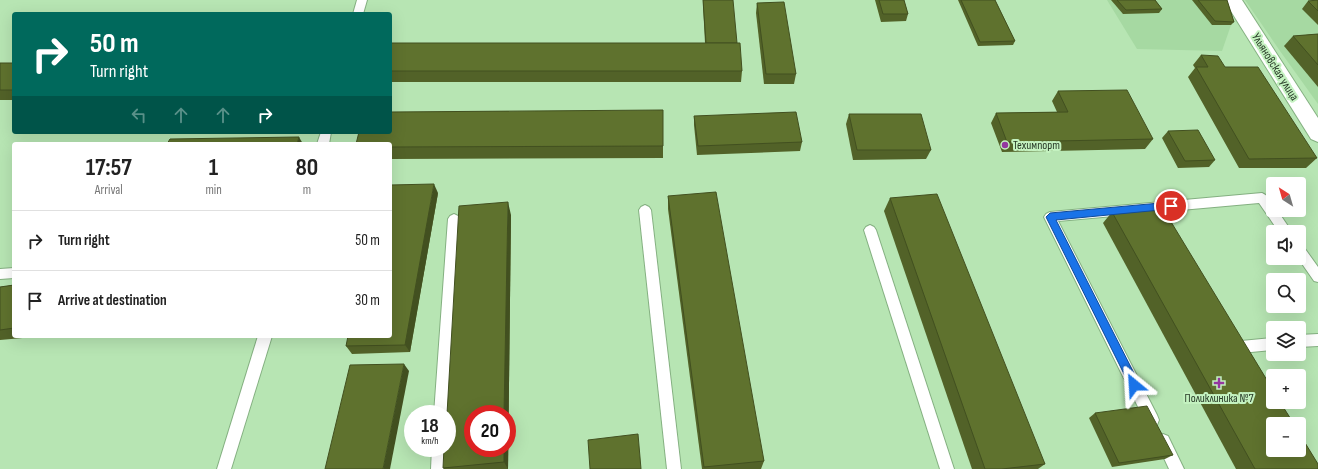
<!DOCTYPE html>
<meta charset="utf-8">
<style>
:root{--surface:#fff;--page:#f2f2f2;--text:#222;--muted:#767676;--line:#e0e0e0}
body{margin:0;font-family:"Sofia Sans Condensed",sans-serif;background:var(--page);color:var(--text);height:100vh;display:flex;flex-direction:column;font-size:15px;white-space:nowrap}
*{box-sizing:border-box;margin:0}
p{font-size:13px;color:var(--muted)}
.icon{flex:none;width:22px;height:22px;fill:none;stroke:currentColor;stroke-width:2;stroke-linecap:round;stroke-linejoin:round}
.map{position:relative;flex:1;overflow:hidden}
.sheet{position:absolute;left:12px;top:142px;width:380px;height:196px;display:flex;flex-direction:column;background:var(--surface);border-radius:4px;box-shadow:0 4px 16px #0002}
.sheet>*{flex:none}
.banner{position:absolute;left:12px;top:12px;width:380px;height:122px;border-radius:4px;box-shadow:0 4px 16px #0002;background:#00695c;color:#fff;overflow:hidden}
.needle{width:26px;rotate:323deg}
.buttons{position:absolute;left:1266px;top:177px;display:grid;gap:8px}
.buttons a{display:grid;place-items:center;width:40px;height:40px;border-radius:4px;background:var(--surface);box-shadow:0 4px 16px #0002;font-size:20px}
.speed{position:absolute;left:404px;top:405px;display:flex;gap:8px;font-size:20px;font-weight:700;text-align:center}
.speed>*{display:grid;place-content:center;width:52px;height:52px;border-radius:50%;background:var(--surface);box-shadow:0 4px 16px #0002;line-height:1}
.speed small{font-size:10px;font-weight:400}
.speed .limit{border:6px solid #d22;background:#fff;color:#111}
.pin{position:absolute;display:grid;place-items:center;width:34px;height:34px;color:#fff;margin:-17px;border:2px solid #fff;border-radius:50%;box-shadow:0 1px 4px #0007}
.me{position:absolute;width:44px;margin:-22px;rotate:333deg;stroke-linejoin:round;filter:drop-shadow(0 0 3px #0008)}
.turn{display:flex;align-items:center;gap:14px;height:84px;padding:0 12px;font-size:18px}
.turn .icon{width:52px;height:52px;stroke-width:2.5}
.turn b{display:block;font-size:28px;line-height:34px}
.lanes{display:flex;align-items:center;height:38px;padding:0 12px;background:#0003;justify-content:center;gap:20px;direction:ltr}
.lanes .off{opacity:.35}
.eta{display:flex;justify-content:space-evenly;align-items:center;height:68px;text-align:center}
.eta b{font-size:24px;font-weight:700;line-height:28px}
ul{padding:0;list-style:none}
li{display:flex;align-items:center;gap:12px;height:60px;padding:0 12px;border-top:1px solid var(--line)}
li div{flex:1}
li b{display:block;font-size:15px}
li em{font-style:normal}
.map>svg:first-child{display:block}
.built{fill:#a6d9a2}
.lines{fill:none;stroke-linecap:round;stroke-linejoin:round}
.service-casing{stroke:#84b081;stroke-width:2}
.minor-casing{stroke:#84b081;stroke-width:2}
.service{fill:#fff;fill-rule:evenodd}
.minor{fill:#fff;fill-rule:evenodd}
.wall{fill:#526228}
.shaded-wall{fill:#425020}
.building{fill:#5f722e;stroke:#425020}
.route{fill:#1a73e8;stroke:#114b97}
.poi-dot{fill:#9436a0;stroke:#c4f2c0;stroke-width:1.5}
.labels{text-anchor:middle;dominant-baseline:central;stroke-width:4;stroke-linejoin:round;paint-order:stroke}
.street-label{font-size:12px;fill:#273926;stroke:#c4f2c0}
.poi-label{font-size:12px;fill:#273926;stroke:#c4f2c0;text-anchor:start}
</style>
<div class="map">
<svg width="1318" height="469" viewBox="0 0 1318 469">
<rect width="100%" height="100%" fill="#b7e5b3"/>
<g class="built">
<path d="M 1107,0 L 1223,0 L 1231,25 L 1222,51 L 1137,49 Z"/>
<path d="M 1245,0 L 1318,0 L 1318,104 L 1280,51 Z"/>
</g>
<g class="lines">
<defs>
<g id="service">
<path d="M 357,0 L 367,0 L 363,14 L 353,14 Z"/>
<path d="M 321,132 L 331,132 L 329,144 L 317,144 Z"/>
<path d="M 1262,193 C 1269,196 1273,203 1273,210 L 1277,210 L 1292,232 L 1279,232 L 1259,203 L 1058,221 L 1157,415 L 1159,420 L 1157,425 L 1152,427 L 1147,425 L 1044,217 L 1046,214 L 1050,212 Z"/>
<path d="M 645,205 L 649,207 L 651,210 L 681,469 L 667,469 L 639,210 L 641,207 Z"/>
<path d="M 454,214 L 458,216 L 460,219 L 447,416 L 447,414 L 434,414 L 448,219 L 450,216 Z"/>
<path d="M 870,225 L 874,227 L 876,230 L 954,469 L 940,469 L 864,230 L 866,227 Z"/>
<path d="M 1299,245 L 1303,246 L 1318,267 L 1318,282 L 1314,281 L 1298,258 L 1299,258 Z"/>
<path d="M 14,268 L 14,278 L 0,279 L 0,269 Z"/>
<path d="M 1318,334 L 1318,346 L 1299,347 L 1299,335 Z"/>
<path d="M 258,336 L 272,336 L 231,469 L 217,469 Z"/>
<path d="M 1273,338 L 1273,350 L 1241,353 L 1236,351 L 1234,347 L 1236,343 L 1241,341 Z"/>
<path d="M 1163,434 L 1168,436 L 1184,469 L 1169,469 L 1156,441 L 1158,436 Z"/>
<path d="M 432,448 L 446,448 L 445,469 L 431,469 Z"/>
</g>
<path id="minor" d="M 1224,0 L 1242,0 L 1318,118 L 1318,142 L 1311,139 Z"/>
</defs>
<use href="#service" class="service-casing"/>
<use href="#minor" class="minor-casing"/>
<use href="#service" class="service"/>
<use href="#minor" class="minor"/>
</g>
<g class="wall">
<path d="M 703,0 L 737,43 L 742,71 L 741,82 L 390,82 L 390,43 L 705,43 L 703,5 Z"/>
<path d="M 875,0 L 904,0 L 908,14 L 906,21 L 881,22 Z"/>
<path d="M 958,0 L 995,0 L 1015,41 L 1013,45 L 978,46 Z"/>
<path d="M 1111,0 L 1155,0 L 1162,9 L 1159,13 L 1123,14 Z"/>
<path d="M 1192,0 L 1227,0 L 1234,22 L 1231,25 L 1212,25 Z"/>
<path d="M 1318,0 L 1318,25 L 1302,9 L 1308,1 Z"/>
<path d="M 757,3 L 796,74 L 794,84 L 764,84 L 756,13 Z"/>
<path d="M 1318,34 L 1318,87 L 1284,46 L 1293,36 Z"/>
<path d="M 1201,55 L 1225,67 L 1317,158 L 1306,168 L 1239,168 L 1188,77 L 1195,68 L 1193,65 Z"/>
<rect x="0" y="63" width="14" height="37"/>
<path d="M 1058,91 L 1153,139 L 1145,149 L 1002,152 L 991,123 L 996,113 L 1057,112 L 1052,101 Z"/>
<path d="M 663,110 L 663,158 L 390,159 L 390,144 Z"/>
<path d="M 849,114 L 931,150 L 926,159 L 853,160 L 846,124 Z"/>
<path d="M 694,116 L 802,142 L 800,151 L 697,155 L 694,125 Z"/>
<path d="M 1168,131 L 1215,160 L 1209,167 L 1178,168 L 1162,138 Z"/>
<path d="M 438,193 L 410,352 L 352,354 L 346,346 Z"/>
<path d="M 668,196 L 764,461 L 761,469 L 702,469 L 668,209 Z"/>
<path d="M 890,198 L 1045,464 L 1038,469 L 972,469 L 884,211 Z"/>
<path d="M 1112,212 L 1318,469 L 1236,469 L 1103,223 Z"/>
<path d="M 511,215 L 508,469 L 444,469 L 443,468 Z"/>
<path d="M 14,285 L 14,336 L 45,336 L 0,340 L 0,287 Z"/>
<path d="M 1095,413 L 1173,455 L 1165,459 L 1112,467 L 1089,418 Z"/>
</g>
<g class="shaded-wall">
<path d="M 299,137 L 303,144 L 297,144 Z"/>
<path d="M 434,184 L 438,193 L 410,352 L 405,345 Z"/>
<path d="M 508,202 L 511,215 L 508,469 L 504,462 L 504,448 L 507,448 L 507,414 L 504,414 Z"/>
<path d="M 404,364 L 409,371 L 390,469 L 383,469 Z"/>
</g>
<g class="building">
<path d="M 703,0 L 733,0 L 737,43 L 706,43 Z"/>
<path d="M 879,0 L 904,0 L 908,14 L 883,14 Z"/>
<path d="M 961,0 L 995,0 L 1015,41 L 980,42 Z"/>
<path d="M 1117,0 L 1155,0 L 1162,9 L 1126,10 Z"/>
<path d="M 1198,0 L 1227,0 L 1234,22 L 1215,21 Z"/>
<path d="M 1318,0 L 1318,11 L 1308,1 Z"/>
<path d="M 784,2 L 796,74 L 766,74 L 757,3 Z"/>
<path d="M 1318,34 L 1318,65 L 1293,36 Z"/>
<path d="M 390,43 L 740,43 L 742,71 L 390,71 Z"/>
<path d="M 1201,55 L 1218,56 L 1225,67 L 1258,67 L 1317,158 L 1249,159 L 1196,67 L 1208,67 Z"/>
<rect x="0" y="63" width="14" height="27"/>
<path d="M 1127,90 L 1153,139 L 1007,142 L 996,113 L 1068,112 L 1058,91 Z"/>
<path d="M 663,110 L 663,146 L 390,147 L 390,144 L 356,144 L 359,132 L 390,132 L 390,112 Z"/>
<path d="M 796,112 L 802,142 L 698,146 L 694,116 Z"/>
<path d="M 849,114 L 921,114 L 931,150 L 857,150 Z"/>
<path d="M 1198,130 L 1215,160 L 1185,161 L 1168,131 Z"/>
<path d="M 299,137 L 297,144 L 167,144 L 170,139 Z"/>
<path d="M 434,184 L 405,345 L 346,346 L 348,336 L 390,336 L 390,185 Z"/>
<path d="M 716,192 L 764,461 L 704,467 L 668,196 Z"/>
<path d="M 937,194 L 1045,464 L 1002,469 L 985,469 L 890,198 Z"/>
<path d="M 508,202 L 504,414 L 473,414 L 473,448 L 504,448 L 504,462 L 443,468 L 444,448 L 447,448 L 447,414 L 459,206 Z"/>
<path d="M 1162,207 L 1273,390 L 1273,402 L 1280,402 L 1294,424 L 1273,424 L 1273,450 L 1299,450 L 1299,433 L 1318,464 L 1318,469 L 1255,469 L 1112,212 Z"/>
<path d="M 14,285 L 14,328 L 0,330 L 0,287 Z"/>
<path d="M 404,364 L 383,469 L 325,469 L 350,365 Z"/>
<path d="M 1147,406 L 1173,455 L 1119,463 L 1095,413 Z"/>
<path d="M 638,434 L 641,469 L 590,469 L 588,440 Z"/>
</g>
<path class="route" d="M 1171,202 L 1176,206 L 1171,209 L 1056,220 L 1138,381 L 1140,385 L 1138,388 L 1134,390 L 1131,388 L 1046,217 L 1050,213 Z"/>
<g class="poi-dot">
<circle cx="1005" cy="145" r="4"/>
<path d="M1217 377h4v4h4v4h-4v4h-4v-4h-4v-4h4z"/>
</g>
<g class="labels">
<g class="street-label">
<text transform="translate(1275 67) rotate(58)">Ульяновская улица</text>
</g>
<g class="poi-label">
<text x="1013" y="145">Техимпорт</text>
<text x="1219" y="398" text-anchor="middle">Поликлиника №7</text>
</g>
</g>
</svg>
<div class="buttons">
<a><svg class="needle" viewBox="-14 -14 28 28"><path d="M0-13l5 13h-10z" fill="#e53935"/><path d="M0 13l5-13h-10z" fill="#767676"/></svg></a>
<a><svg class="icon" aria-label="sound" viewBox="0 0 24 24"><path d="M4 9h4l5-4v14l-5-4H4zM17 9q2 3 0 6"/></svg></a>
<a><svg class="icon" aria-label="search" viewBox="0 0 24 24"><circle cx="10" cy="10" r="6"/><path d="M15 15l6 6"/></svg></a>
<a><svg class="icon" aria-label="layers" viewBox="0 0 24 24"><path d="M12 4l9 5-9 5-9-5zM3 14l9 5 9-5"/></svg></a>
<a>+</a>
<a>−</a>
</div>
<div class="speed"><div>18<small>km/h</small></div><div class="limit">20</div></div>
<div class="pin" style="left:1171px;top:206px;background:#d93025"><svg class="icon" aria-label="arrive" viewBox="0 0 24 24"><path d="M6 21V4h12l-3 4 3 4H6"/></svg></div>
<svg class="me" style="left:1134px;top:385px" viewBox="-20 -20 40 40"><path d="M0-17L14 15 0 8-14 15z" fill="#1a73e8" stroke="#fff" stroke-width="4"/></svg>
<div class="banner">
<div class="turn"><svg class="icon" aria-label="right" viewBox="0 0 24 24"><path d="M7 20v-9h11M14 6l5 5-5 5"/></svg><div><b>50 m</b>Turn right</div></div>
<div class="lanes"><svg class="icon off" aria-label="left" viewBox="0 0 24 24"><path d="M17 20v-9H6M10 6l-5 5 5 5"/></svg><svg class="icon off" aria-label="ahead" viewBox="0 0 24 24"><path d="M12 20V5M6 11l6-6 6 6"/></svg><svg class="icon off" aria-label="ahead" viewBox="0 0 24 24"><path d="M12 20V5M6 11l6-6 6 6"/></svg><svg class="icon" aria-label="right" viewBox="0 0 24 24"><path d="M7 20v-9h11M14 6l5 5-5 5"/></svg></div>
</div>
<section class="sheet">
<div class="eta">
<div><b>17:57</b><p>Arrival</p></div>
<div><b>1</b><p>min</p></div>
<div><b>80</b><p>m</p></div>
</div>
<ul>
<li><svg class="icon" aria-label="right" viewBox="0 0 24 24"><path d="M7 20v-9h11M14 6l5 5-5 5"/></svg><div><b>Turn right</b></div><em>50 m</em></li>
<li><svg class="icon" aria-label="arrive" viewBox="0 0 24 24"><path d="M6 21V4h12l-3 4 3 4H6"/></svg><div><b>Arrive at destination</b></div><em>30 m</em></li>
</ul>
</section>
</div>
